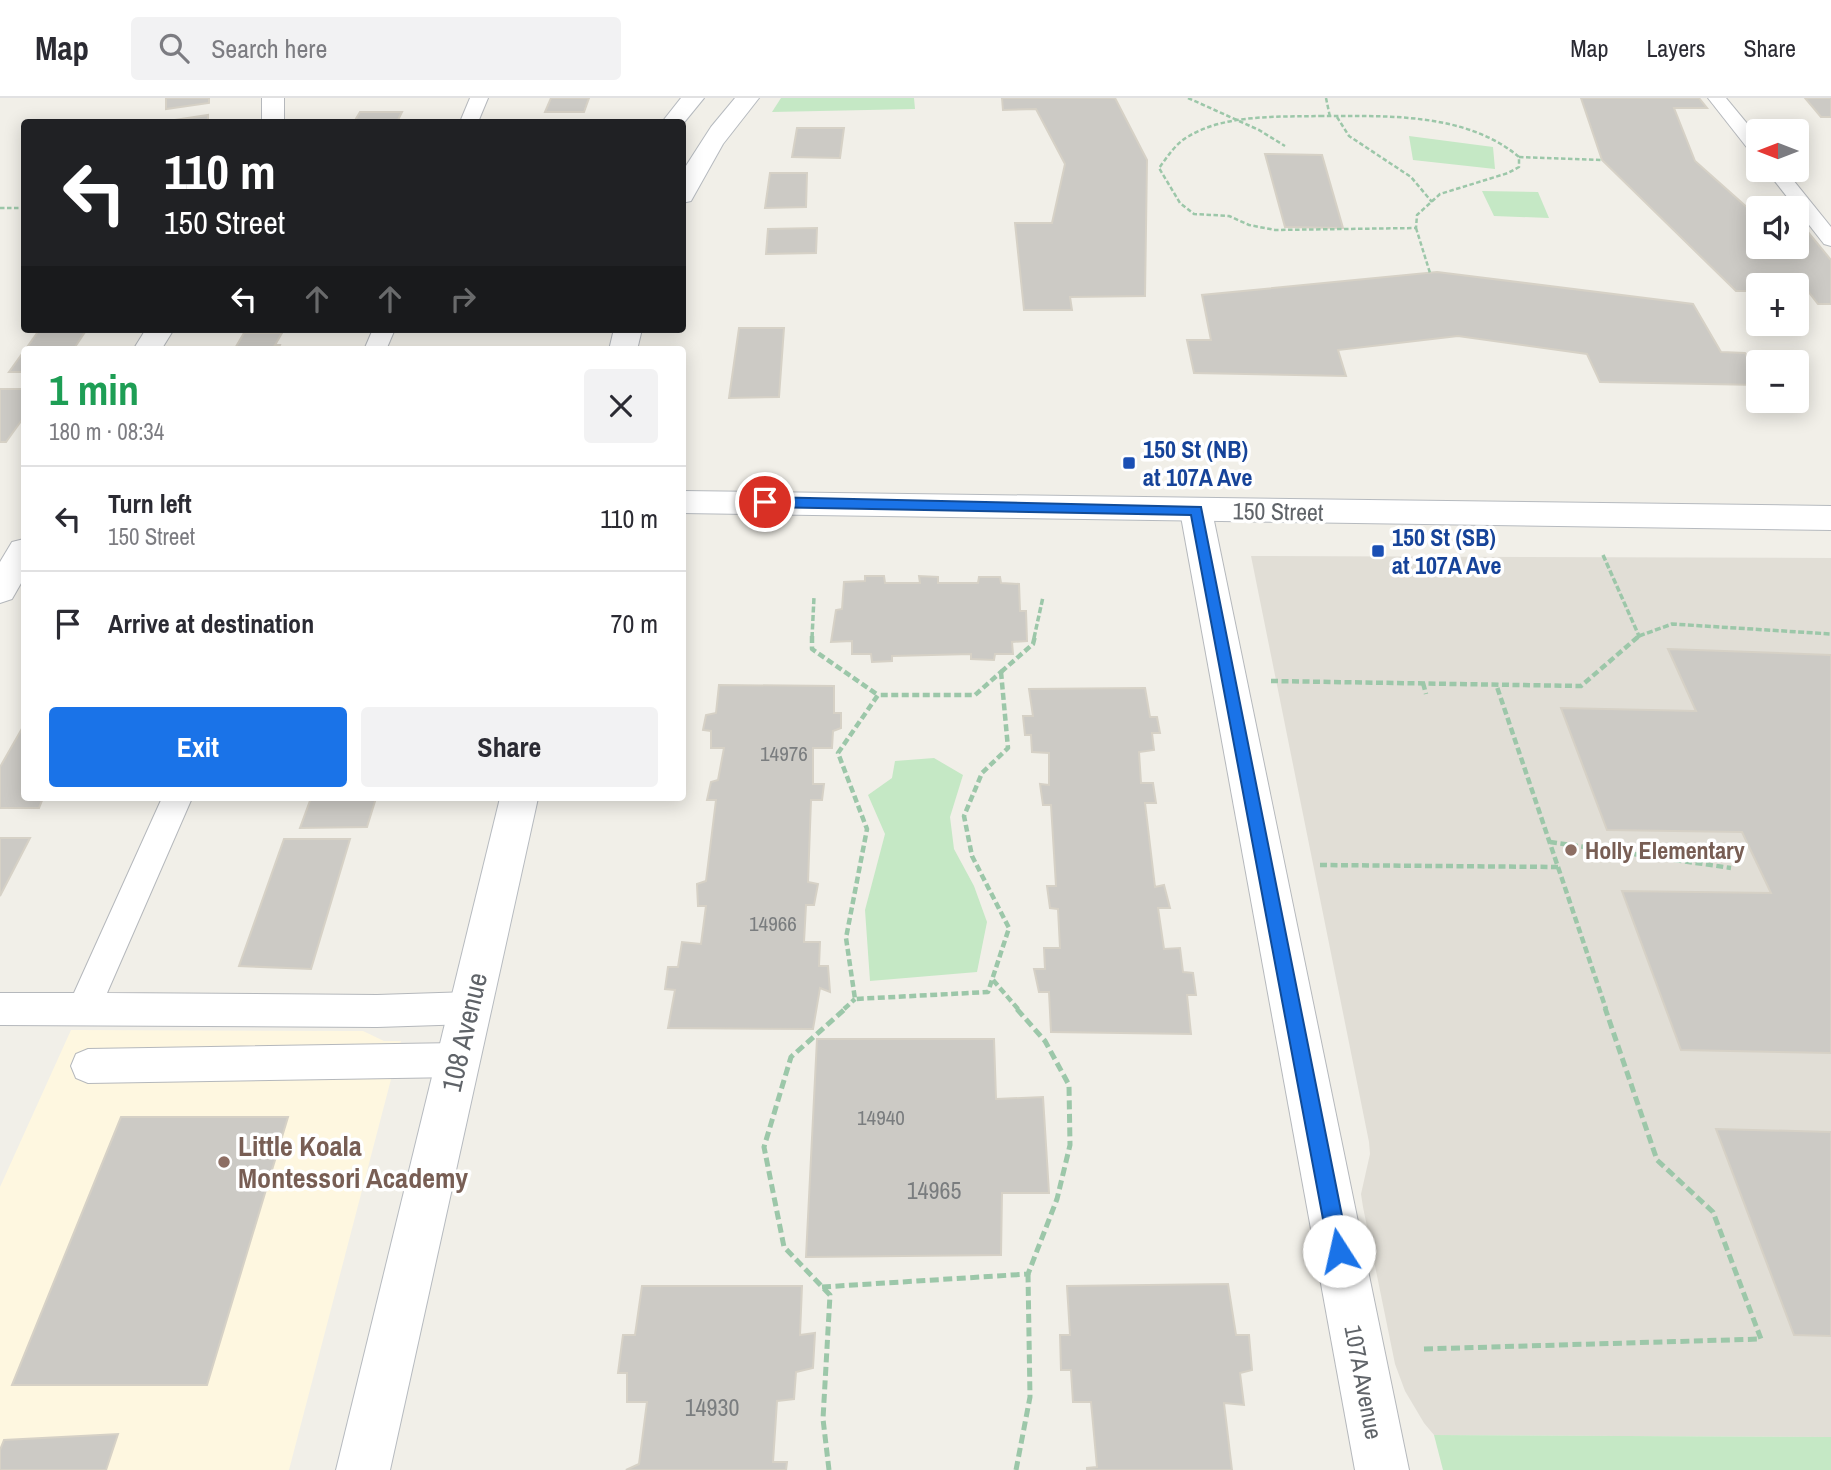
<!DOCTYPE html>
<meta charset="utf-8">
<style>
:root{--surface:#fff;--page:#f2f2f3;--text:#2b2b33;--muted:#7c7c81;--line:#e1e1e2;--accent:#1a73e8}
body{margin:0;font-family:"Archivo Narrow",sans-serif;background:var(--page);color:var(--text);height:100vh;display:flex;flex-direction:column;font-size:26px;white-space:nowrap}
*{box-sizing:border-box;margin:0}
p{font-size:23px;color:var(--muted)}
.icon{flex:none;width:38px;height:38px;fill:none;stroke:currentColor;stroke-width:2;stroke-linecap:round;stroke-linejoin:round}
.map{position:relative;flex:1;overflow:hidden}
.side{position:absolute;left:21px;top:248px;width:665px;height:455px;display:flex;flex-direction:column;background:var(--surface);border-radius:7px;box-shadow:0 4px 18px #0003}
.side>*{flex:none}
.top-card{position:absolute;left:21px;top:21px;width:665px;height:214px;border-radius:7px;box-shadow:0 4px 18px #0003;background:#202124;color:#fff;overflow:hidden}
.needle{width:46px;rotate:270deg}
.buttons{position:absolute;left:1746px;top:21px;display:grid;gap:14px}
.buttons a{display:grid;place-items:center;width:63px;height:63px;border-radius:7px;background:var(--surface);box-shadow:0 4px 18px #0003;font-size:35px}
.pin{position:absolute;display:grid;place-items:center;width:60px;height:60px;color:#fff;margin:-30px;border:4px solid #fff;border-radius:50%;box-shadow:0 2px 7px #0007}
.me{position:absolute;width:77px;margin:-38px;rotate:350deg;stroke-linejoin:round;filter:drop-shadow(0 0 5px #0008)}
.turn{display:flex;align-items:center;gap:24px;height:147px;padding:0 28px;font-size:32px}
.turn .icon{width:91px;height:91px;stroke-width:2.5}
.turn b{display:block;font-size:49px;line-height:60px}
.lanes{display:flex;align-items:center;height:66px;padding:0 28px;background:#0003;justify-content:center;gap:35px;direction:ltr}
.lanes .off{opacity:.35}
.round{display:grid;place-items:center;flex:none;width:74px;height:74px;border-radius:7px;background:var(--page)}
.headline{display:flex;align-items:center;justify-content:space-between;height:119px;padding:0 28px}
h1{font-size:42px;font-weight:700;line-height:52px;color:#1e9e55}
.button{display:flex;gap:14px;margin-top:auto;padding:14px 28px}
.button a{flex:1;height:80px;border-radius:7px;background:var(--accent);color:#fff;font-size:28px;font-weight:700;line-height:80px;text-align:center}
.button a+a{background:var(--page);color:var(--text)}
ul{padding:0;list-style:none}
li{display:flex;align-items:center;gap:21px;height:105px;padding:0 28px;border-top:2px solid var(--line)}
li div{flex:1}
li b{display:block;font-size:26px}
li em{font-style:normal}
header{display:flex;align-items:center;gap:42px;box-sizing:border-box;height:98px;padding:0 35px;background:var(--surface);border-bottom:2px solid var(--line)}
header strong{font-size:33px}
nav{display:flex;gap:38px;margin-inline-start:auto;font-size:24px}
.search{width:490px;height:63px;background:var(--page);display:flex;align-items:center;gap:18px;box-sizing:border-box;padding:0 24px;border-radius:7px;color:var(--muted);font-size:26px}
.map>svg:first-child{display:block}
.commercial{fill:#fef7e0}
.education{fill:#e1ded6}
.green{fill:#c5e8c5}
.building{fill:#cccac5;stroke:#d6d1c6;stroke-width:2}
.lines{fill:none;stroke-linecap:round;stroke-linejoin:round}
.lane-casing{stroke:#b5b8bc;stroke-width:2}
.street-casing{stroke:#b5b8bc;stroke-width:2}
.secondary-casing{stroke:#b6babf;stroke-width:2}
.path-far3{stroke:#9cc7a9;stroke-width:2.5;stroke-dasharray:4.5 2.5;stroke-linecap:butt}
.path-far2{stroke:#9cc7a9;stroke-width:3.5;stroke-dasharray:6 2.5;stroke-linecap:butt}
.path-far1{stroke:#9cc7a9;stroke-width:4.5;stroke-dasharray:7 3.5;stroke-linecap:butt}
.path{stroke:#9cc7a9;stroke-width:5;stroke-dasharray:9 4.5;stroke-linecap:butt}
.lane{fill:#fff;fill-rule:evenodd}
.street{fill:#fff;fill-rule:evenodd}
.secondary{fill:#fff;fill-rule:evenodd}
.route{fill:#1a73e8;stroke:#114b97;stroke-width:2}
.transit-dot{fill:#1a4fb4;stroke:#fff;stroke-width:2.5}
.education-dot{fill:#8d6e63;stroke:#fff;stroke-width:2.5}
.labels{text-anchor:middle;dominant-baseline:central;stroke-width:7;stroke-linejoin:round;paint-order:stroke}
.number-label{font-size:21px;fill:#7a7d7f}
.transit-label{font-size:24px;font-weight:bold;fill:#164399;stroke:#fff;text-anchor:start}
.street-label{font-size:24px;fill:#5f6368;stroke:#fff}
.education-label{font-size:24px;font-weight:bold;fill:#785e54;stroke:#fff;text-anchor:start}
.near-number-label{font-size:24px;fill:#7a7d7f}
.near-street-label{font-size:28px;fill:#5f6368;stroke:#fff}
.near-education-label{font-size:28px;font-weight:bold;fill:#785e54;stroke:#fff;text-anchor:start}
</style>
<header>
<strong>Map</strong>
<div class="search"><svg class="icon" aria-label="search" viewBox="0 0 24 24"><circle cx="10" cy="10" r="6"/><path d="M15 15l6 6"/></svg>Search here</div>
<nav><a>Map</a><a>Layers</a><a>Share</a></nav>
</header>
<div class="map">
<svg width="1831" height="1372" viewBox="0 0 1831 1372">
<rect width="100%" height="100%" fill="#f1efe8"/>
<path class="commercial" d="M 71,932 L 363,933 L 384,943 L 401,943 L 289,1372 L 0,1372 L 0,1089 Z"/>
<path class="education" d="M 1251,458 L 1831,460 L 1831,1339 L 1434,1337 L 1424,1325 L 1405,1293 L 1395,1266 L 1363,1109 L 1361,1096 L 1370,1056 L 1369,1044 Z"/>
<g class="green">
<path d="M 781,0 L 914,0 L 915,11 L 772,14 Z"/>
<path d="M 1409,38 L 1493,49 L 1495,71 L 1413,62 Z"/>
<path d="M 1482,93 L 1538,94 L 1549,120 L 1494,118 Z"/>
<path d="M 934,660 L 963,677 L 950,719 L 954,751 L 974,788 L 987,824 L 977,874 L 870,883 L 865,812 L 885,736 L 868,697 L 892,680 L 895,663 Z"/>
<path d="M 1434,1337 L 1831,1339 L 1831,1372 L 1443,1372 Z"/>
</g>
<g class="building">
<path d="M 166,0 L 209,0 L 209,5 L 166,11 Z"/>
<path d="M 551,0 L 589,0 L 584,14 L 545,14 Z"/>
<path d="M 1002,0 L 1115,0 L 1147,62 L 1145,198 L 1070,199 L 1072,212 L 1024,212 L 1015,125 L 1052,125 L 1065,66 L 1036,11 L 1003,12 Z"/>
<path d="M 1581,0 L 1699,0 L 1707,10 L 1674,10 L 1695,63 L 1759,120 L 1759,149 L 1797,149 L 1799,123 L 1831,162 L 1831,206 L 1818,206 L 1807,192 L 1797,192 L 1797,187 L 1759,187 L 1759,193 L 1736,193 L 1602,62 Z"/>
<path d="M 1805,0 L 1831,0 L 1831,19 L 1821,19 Z"/>
<path d="M 360,14 L 402,14 L 397,24 L 354,24 Z"/>
<path d="M 208,17 L 208,24 L 167,24 L 167,23 Z"/>
<path d="M 797,30 L 844,30 L 840,60 L 792,59 Z"/>
<path d="M 1265,56 L 1322,57 L 1343,130 L 1285,129 Z"/>
<path d="M 770,75 L 807,75 L 806,109 L 765,110 Z"/>
<path d="M 817,130 L 816,155 L 766,156 L 768,131 Z"/>
<path d="M 1437,174 L 1693,206 L 1721,254 L 1745,255 L 1759,277 L 1759,287 L 1600,284 L 1587,256 L 1458,238 L 1338,252 L 1346,278 L 1194,275 L 1187,242 L 1211,242 L 1202,197 Z"/>
<path d="M 739,230 L 784,230 L 779,299 L 729,300 Z"/>
<path d="M 40,231 L 87,231 L 73,252 L 25,252 Z"/>
<path d="M 244,235 L 282,235 L 275,247 L 280,247 L 278,252 L 234,252 Z"/>
<path d="M 24,253 L 24,274 L 9,274 Z"/>
<path d="M 0,291 L 24,291 L 24,319 L 6,344 L 0,344 Z"/>
<path d="M 865,478 L 884,478 L 885,485 L 920,485 L 919,478 L 938,479 L 938,485 L 978,485 L 979,479 L 1000,479 L 1001,485 L 1019,486 L 1020,513 L 1026,513 L 1027,543 L 1012,544 L 1013,556 L 995,556 L 994,562 L 971,561 L 971,556 L 892,558 L 892,563 L 872,564 L 871,556 L 852,556 L 852,543 L 831,544 L 836,512 L 842,511 L 844,484 L 865,483 Z"/>
<path d="M 1668,551 L 1831,557 L 1831,955 L 1681,952 L 1622,793 L 1771,795 L 1742,734 L 1607,732 L 1561,610 L 1696,613 Z"/>
<path d="M 719,587 L 834,588 L 834,615 L 841,615 L 841,630 L 833,633 L 832,650 L 813,650 L 813,686 L 824,686 L 822,702 L 811,702 L 808,784 L 818,786 L 814,807 L 806,807 L 804,844 L 820,844 L 819,868 L 828,868 L 830,894 L 820,890 L 813,931 L 668,930 L 675,892 L 665,891 L 668,869 L 678,869 L 682,844 L 701,846 L 706,808 L 698,808 L 697,786 L 706,783 L 716,702 L 707,702 L 711,684 L 718,682 L 724,650 L 711,650 L 711,633 L 703,632 L 706,617 L 716,615 Z"/>
<path d="M 1145,590 L 1150,619 L 1157,619 L 1160,635 L 1152,635 L 1154,652 L 1139,654 L 1141,685 L 1153,685 L 1156,705 L 1145,705 L 1155,789 L 1164,787 L 1170,810 L 1158,810 L 1164,851 L 1180,850 L 1183,874 L 1193,875 L 1196,897 L 1187,897 L 1191,936 L 1051,934 L 1049,894 L 1039,894 L 1034,871 L 1045,871 L 1044,850 L 1060,850 L 1058,811 L 1050,810 L 1047,788 L 1056,788 L 1051,707 L 1043,707 L 1040,686 L 1049,687 L 1049,655 L 1032,654 L 1031,637 L 1025,637 L 1023,618 L 1033,618 L 1029,591 Z"/>
<path d="M 24,627 L 24,700 L 43,700 L 39,710 L 0,710 L 0,669 Z"/>
<path d="M 311,700 L 376,700 L 367,729 L 300,730 Z"/>
<path d="M 0,740 L 30,740 L 0,798 Z"/>
<path d="M 284,741 L 350,741 L 311,871 L 239,868 Z"/>
<path d="M 817,941 L 994,941 L 996,1001 L 1043,999 L 1049,1095 L 1002,1095 L 1001,1157 L 806,1159 Z"/>
<path d="M 121,1019 L 288,1019 L 207,1287 L 12,1287 Z"/>
<path d="M 1716,1031 L 1831,1034 L 1831,1238 L 1794,1237 Z"/>
<path d="M 1228,1186 L 1236,1237 L 1249,1237 L 1252,1272 L 1240,1275 L 1244,1307 L 1224,1305 L 1232,1372 L 1087,1372 L 1087,1370 L 1097,1369 L 1091,1304 L 1073,1304 L 1071,1272 L 1061,1272 L 1060,1237 L 1070,1237 L 1067,1188 Z"/>
<path d="M 642,1188 L 802,1188 L 800,1237 L 815,1235 L 813,1270 L 796,1274 L 794,1301 L 777,1303 L 773,1364 L 787,1364 L 786,1372 L 626,1372 L 639,1366 L 647,1304 L 627,1304 L 627,1275 L 618,1275 L 623,1237 L 635,1237 Z"/>
<path d="M 118,1336 L 106,1372 L 0,1372 L 0,1352 L 4,1342 Z"/>
</g>
<g class="lines">
<defs>
<g id="lane">
<path d="M 470,0 L 488,0 L 478,24 L 460,24 Z"/>
<path d="M 1708,0 L 1726,0 L 1759,40 L 1759,57 L 1752,56 Z"/>
<path d="M 1766,72 L 1785,72 L 1831,129 L 1831,148 L 1824,146 Z"/>
<path d="M 373,231 L 395,231 L 386,252 L 364,252 Z"/>
<path d="M 162,700 L 192,700 L 107,895 L 377,897 L 470,894 L 482,898 L 487,910 L 482,922 L 470,926 L 377,929 L 0,927 L 0,895 L 74,895 Z"/>
<path d="M 458,945 L 470,950 L 475,962 L 470,974 L 458,979 L 88,985 L 76,980 L 71,968 L 76,956 L 88,951 Z"/>
</g>
<g id="street">
<rect x="262" y="0" width="22" height="24"/>
<path d="M 146,231 L 174,231 L 161,252 L 133,252 Z"/>
<path d="M 1196,401 L 1207,405 L 1212,413 L 1409,1372 L 1355,1372 L 1180,413 L 1185,405 Z"/>
<path d="M 24,441 L 24,480 L 12,501 L 0,505 L 0,464 L 12,444 Z"/>
</g>
<g id="secondary">
<path d="M 681,0 L 704,0 L 682,27 L 682,24 L 662,24 Z"/>
<path d="M 735,0 L 759,0 L 723,46 L 691,103 L 682,105 L 682,74 L 711,29 Z"/>
<path d="M 614,231 L 642,231 L 637,252 L 609,252 Z"/>
<path d="M 682,393 L 1831,408 L 1831,432 L 682,415 Z"/>
<path d="M 500,700 L 538,700 L 390,1372 L 336,1372 Z"/>
</g>
</defs>
<use href="#lane" class="lane-casing"/>
<use href="#street" class="street-casing"/>
<use href="#secondary" class="secondary-casing"/>
<g class="path-far3">
<path d="M 1188,0 L 1259,32 L 1285,48"/>
<path d="M 1326,0 L 1330,19"/>
<path d="M 1320,18 C 1385,18 1466,14 1519,59 L 1519,69 L 1508,75 L 1440,96 L 1417,117 L 1416,130 L 1275,132 L 1249,127 L 1229,118 L 1194,116 L 1180,105 L 1159,70 C 1168,58 1176,45 1189,38 C 1226,16 1279,19 1320,18 Z"/>
<path d="M 1337,19 L 1349,38 L 1411,79 L 1432,104"/>
<path d="M 1519,59 L 1602,62"/>
<path d="M 0,110 L 24,110"/>
<path d="M 1416,130 L 1430,175"/>
</g>
<g class="path-far2">
<path d="M 1603,457 L 1639,538 L 1637,540"/>
<path d="M 1639,538 L 1672,526 L 1831,536"/>
<path d="M 812,540 L 814,499"/>
<path d="M 1034,540 L 1043,499"/>
</g>
<g class="path-far1">
<path d="M 812,538 L 812,551 L 878,597"/>
<path d="M 1001,574 L 1008,650 L 982,675 L 964,718 L 972,758 L 1009,830 L 988,894 L 855,901 L 846,840 L 867,731 L 838,655 L 878,597 L 975,597 Z"/>
<path d="M 1001,574 L 1033,546 L 1035,538"/>
<path d="M 1271,583 L 1581,588 L 1639,538"/>
<path d="M 1423,585 L 1426,596"/>
<path d="M 1550,744 L 1731,770"/>
<path d="M 1320,767 L 1558,769 L 1496,586"/>
<path d="M 1558,769 L 1606,911"/>
<path d="M 993,882 L 1018,911"/>
<path d="M 844,911 L 855,901"/>
</g>
<g class="path">
<path d="M 822,1189 L 1028,1176 L 1057,1101 L 1070,1047 L 1069,987 L 1045,943 L 1016,910"/>
<path d="M 1424,1251 L 1761,1241 L 1713,1114 L 1657,1062 L 1605,910"/>
<path d="M 829,1372 L 823,1321 L 830,1197 L 784,1149 L 764,1049 L 791,959 L 846,910"/>
<path d="M 1016,1372 L 1030,1299 L 1028,1176"/>
</g>
<use href="#lane" class="lane"/>
<use href="#street" class="street"/>
<use href="#secondary" class="secondary"/>
</g>
<path class="route" d="M 765,399 L 1201,409 L 1349,1153 L 1346,1160 L 1339,1163 L 1332,1160 L 1329,1153 L 1191,417 L 765,409 L 759,404 Z"/>
<g class="transit-dot">
<rect x="1122" y="358" width="14" height="14" rx="3.5"/>
<rect x="1371" y="446" width="14" height="14" rx="3.5"/>
</g>
<g class="education-dot">
<circle cx="1571" cy="752" r="7"/>
<circle cx="224" cy="1064" r="7"/>
</g>
<g class="labels">
<g class="number-label">
<text x="784" y="655">14976</text>
<text x="773" y="825">14966</text>
<text x="881" y="1019">14940</text>
</g>
<g class="transit-label">
<text x="1143" y="351">150 St (NB)<tspan x="1143" dy="28">at 107A Ave</tspan></text>
<text x="1392" y="439">150 St (SB)<tspan x="1392" dy="28">at 107A Ave</tspan></text>
</g>
<g class="street-label">
<text transform="translate(1278 413) rotate(1)">150 Street</text>
<text transform="translate(1364 1284) rotate(79)">107A Avenue</text>
</g>
<g class="education-label">
<text x="1585" y="752">Holly Elementary</text>
</g>
<g class="near-number-label">
<text x="934" y="1092">14965</text>
<text x="712" y="1309">14930</text>
</g>
<g class="near-street-label">
<text transform="translate(464 934) rotate(-77)">108 Avenue</text>
</g>
<g class="near-education-label">
<text x="238" y="1048">Little Koala<tspan x="238" dy="32">Montessori Academy</tspan></text>
</g>
</g>
</svg>
<div class="buttons">
<a><svg class="needle" viewBox="-14 -14 28 28"><path d="M0-13l5 13h-10z" fill="#e53935"/><path d="M0 13l5-13h-10z" fill="#7c7c81"/></svg></a>
<a><svg class="icon" aria-label="sound" viewBox="0 0 24 24"><path d="M4 9h4l5-4v14l-5-4H4zM17 9q2 3 0 6"/></svg></a>
<a>+</a>
<a>−</a>
</div>
<div class="pin" style="left:765px;top:404px;background:#d93025"><svg class="icon" aria-label="arrive" viewBox="0 0 24 24"><path d="M6 21V4h12l-3 4 3 4H6"/></svg></div>
<svg class="me" style="left:1339px;top:1153px" viewBox="-20 -20 40 40"><circle r="19" fill="#fff"/><path d="M0-13L10 11 0 6-10 11z" fill="#1a73e8"/></svg>
<div class="top-card">
<div class="turn"><svg class="icon" aria-label="left" viewBox="0 0 24 24"><path d="M17 20v-9H6M10 6l-5 5 5 5"/></svg><div><b>110 m</b>150 Street</div></div>
<div class="lanes"><svg class="icon" aria-label="left" viewBox="0 0 24 24"><path d="M17 20v-9H6M10 6l-5 5 5 5"/></svg><svg class="icon off" aria-label="ahead" viewBox="0 0 24 24"><path d="M12 20V5M6 11l6-6 6 6"/></svg><svg class="icon off" aria-label="ahead" viewBox="0 0 24 24"><path d="M12 20V5M6 11l6-6 6 6"/></svg><svg class="icon off" aria-label="right" viewBox="0 0 24 24"><path d="M7 20v-9h11M14 6l5 5-5 5"/></svg></div>
</div>
<section class="side">
<div class="headline"><div><h1>1 min</h1><p>180 m · 08:34</p></div><a class="round"><svg class="icon" aria-label="close" viewBox="0 0 24 24"><path d="M6 6l12 12M18 6L6 18"/></svg></a></div>
<ul>
<li><svg class="icon" aria-label="left" viewBox="0 0 24 24"><path d="M17 20v-9H6M10 6l-5 5 5 5"/></svg><div><b>Turn left</b><p>150 Street</p></div><em>110 m</em></li>
<li><svg class="icon" aria-label="arrive" viewBox="0 0 24 24"><path d="M6 21V4h12l-3 4 3 4H6"/></svg><div><b>Arrive at destination</b></div><em>70 m</em></li>
</ul>
<div class="button"><a>Exit</a><a>Share</a></div>
</section>
</div>
